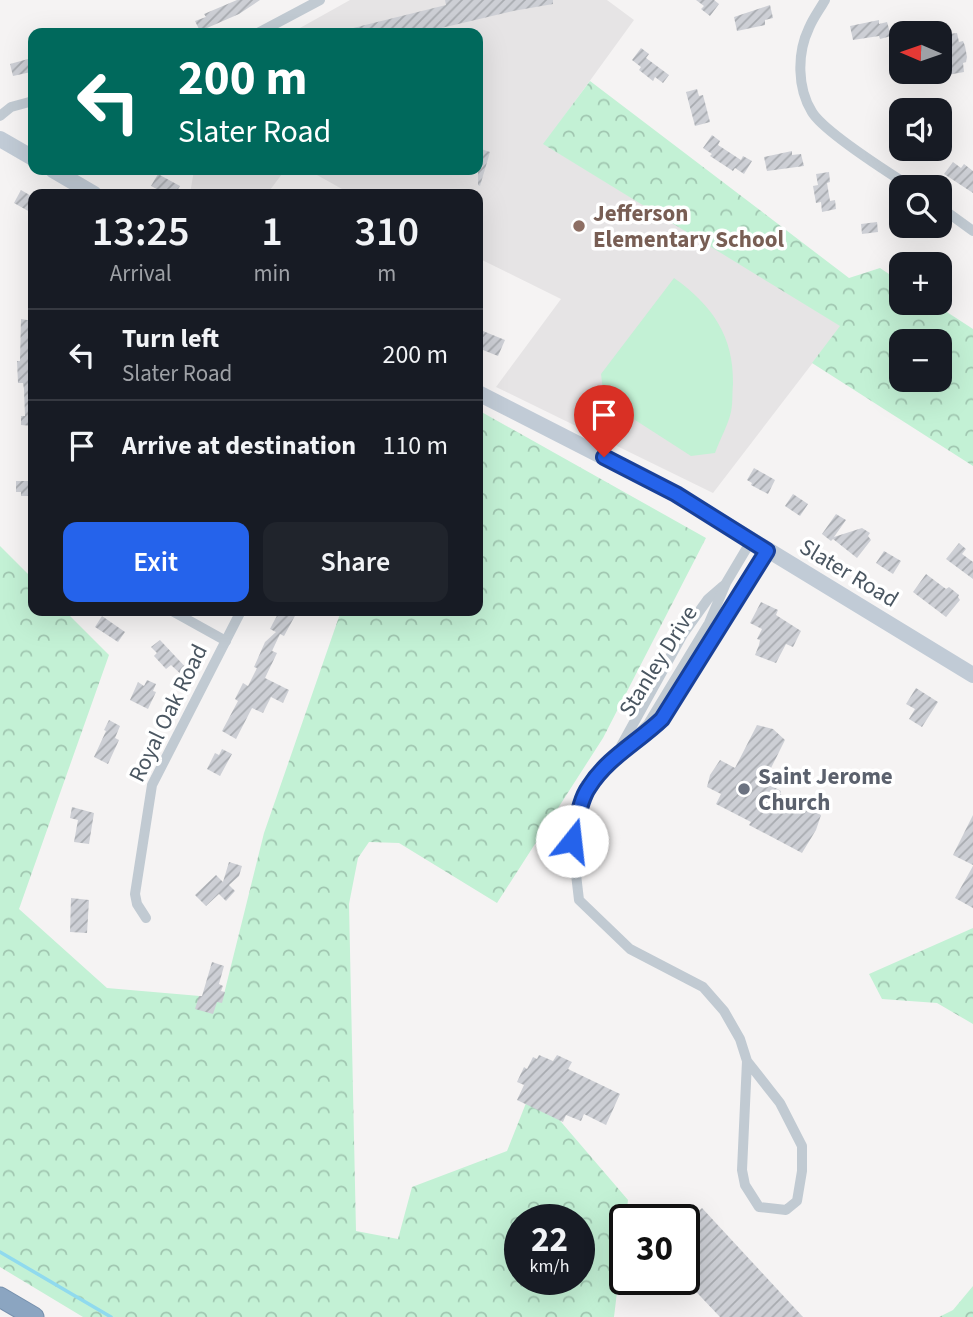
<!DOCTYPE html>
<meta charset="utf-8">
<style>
:root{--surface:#171b24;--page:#20242c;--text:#f1f3f6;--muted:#9ea1a6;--line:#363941;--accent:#2563eb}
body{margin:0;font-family:"Source Sans 3",sans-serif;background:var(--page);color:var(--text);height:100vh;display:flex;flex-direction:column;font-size:26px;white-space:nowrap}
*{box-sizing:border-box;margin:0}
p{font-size:23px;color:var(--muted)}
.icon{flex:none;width:38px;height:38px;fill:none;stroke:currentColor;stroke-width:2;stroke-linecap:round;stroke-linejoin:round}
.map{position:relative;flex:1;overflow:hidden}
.side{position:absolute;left:28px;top:189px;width:455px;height:427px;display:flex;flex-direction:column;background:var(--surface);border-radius:14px;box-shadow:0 7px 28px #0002}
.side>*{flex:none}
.banner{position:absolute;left:28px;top:28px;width:455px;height:147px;border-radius:14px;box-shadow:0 7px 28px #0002;background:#00695c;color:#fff;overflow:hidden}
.needle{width:46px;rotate:272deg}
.fabs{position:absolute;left:889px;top:21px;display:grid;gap:14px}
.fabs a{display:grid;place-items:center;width:63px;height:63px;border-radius:14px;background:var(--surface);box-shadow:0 7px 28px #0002;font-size:35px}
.speed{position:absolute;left:504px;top:1204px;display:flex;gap:14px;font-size:35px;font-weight:700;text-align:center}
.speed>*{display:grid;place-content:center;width:91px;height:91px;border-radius:50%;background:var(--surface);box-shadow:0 7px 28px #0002;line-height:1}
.speed small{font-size:18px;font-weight:400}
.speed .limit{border:4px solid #111;border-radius:10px;background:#fff;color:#111}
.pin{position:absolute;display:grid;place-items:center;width:60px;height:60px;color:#fff;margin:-72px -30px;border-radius:50% 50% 50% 0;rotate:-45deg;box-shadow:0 0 7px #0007}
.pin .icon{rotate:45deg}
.me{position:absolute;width:77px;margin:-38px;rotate:16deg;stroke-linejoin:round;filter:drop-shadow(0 0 5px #0008)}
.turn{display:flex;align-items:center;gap:24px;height:147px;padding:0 35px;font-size:32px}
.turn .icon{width:91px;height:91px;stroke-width:2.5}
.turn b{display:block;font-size:49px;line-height:60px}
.eta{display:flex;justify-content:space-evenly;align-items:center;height:119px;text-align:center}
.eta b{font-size:42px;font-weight:600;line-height:49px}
.primary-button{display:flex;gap:14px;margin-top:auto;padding:14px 35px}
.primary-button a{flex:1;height:80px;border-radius:14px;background:var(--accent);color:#fff;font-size:28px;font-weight:600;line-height:80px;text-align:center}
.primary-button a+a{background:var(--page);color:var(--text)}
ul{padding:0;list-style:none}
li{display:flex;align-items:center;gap:21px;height:91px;padding:0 35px;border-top:2px solid var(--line)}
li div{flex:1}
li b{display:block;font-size:26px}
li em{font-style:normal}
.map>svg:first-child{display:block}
.education{fill:#e6e4e5}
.forest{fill:url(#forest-crowns);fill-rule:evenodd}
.garden{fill:#c3f1d5}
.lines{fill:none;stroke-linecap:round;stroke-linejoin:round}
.stream{stroke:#90daee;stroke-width:3.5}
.building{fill:url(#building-hatch)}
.highway-casing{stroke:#7690ad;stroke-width:21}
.street{stroke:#c1cad2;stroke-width:10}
.secondary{stroke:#c1cbd6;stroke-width:16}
.highway{stroke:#8ba5c1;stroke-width:19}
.route-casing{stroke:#184099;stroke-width:18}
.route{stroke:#2563eb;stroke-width:12}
.education-dot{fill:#8d6e63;stroke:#fff;stroke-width:2.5}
.worship-dot{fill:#6b7280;stroke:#fff;stroke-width:2.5}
.labels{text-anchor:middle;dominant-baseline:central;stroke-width:7;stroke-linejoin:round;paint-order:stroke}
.education-label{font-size:23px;font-weight:bold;fill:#785e54;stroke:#fff;text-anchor:start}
.street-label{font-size:23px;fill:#4a5661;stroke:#fff}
.worship-label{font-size:23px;font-weight:bold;fill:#5b616d;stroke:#fff;text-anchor:start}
</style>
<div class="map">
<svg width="973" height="1317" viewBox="0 0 973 1317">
<defs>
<pattern id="forest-crowns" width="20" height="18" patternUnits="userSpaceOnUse" patternTransform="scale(1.75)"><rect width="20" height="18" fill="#c3f1d5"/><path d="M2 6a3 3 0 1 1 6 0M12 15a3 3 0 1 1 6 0" fill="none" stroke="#a0c6b0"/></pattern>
<pattern id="building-hatch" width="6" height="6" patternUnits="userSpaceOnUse" patternTransform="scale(1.75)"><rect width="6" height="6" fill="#cdcfd5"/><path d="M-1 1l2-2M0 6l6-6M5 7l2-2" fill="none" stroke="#a8abb0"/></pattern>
</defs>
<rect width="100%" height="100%" fill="#f5f3f3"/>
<g class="education">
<path d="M 350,0 L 607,0 L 634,20 L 544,144 L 841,326 L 713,493 L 496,387 L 561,299 L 478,258 L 478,194 L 351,194 L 308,170 L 478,170 L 478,33 L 291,33 Z"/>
<path d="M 194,170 L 285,170 L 267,194 L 190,194 Z"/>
</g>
<g class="forest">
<path d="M 590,81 L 849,278 L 880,268 L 901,282 L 901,303 L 933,303 L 973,329 L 973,466 L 812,363 L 840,326 L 543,144 ZM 901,341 L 940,341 L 940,380 L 901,380 Z"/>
<path d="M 478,410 L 706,538 L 603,738 L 497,903 L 399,843 L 369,842 L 358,858 L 349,904 L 356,1231 L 398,1239 L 412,1187 L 507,1151 L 532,1088 L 628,1200 L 614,1317 L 83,1317 L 0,1267 L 0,546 L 33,579 L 33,611 L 65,611 L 109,655 L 19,909 L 107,988 L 223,998 L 264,833 L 341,611 L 478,611 ZM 520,1220 L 579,1220 L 579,1279 L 520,1279 Z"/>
<path d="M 973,928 L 973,1024 L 937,1003 L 882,999 L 869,974 Z"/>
<path d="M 973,1286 L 973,1317 L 939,1317 L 953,1310 Z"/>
</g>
<path class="garden" d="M 674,278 C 712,305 734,336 733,384 C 732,393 733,403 731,412 C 728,425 720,439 715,453 L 691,456 L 604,400 L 601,374 Z"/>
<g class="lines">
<path class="stream" d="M 0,1252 L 111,1317"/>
</g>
<g class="building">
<path d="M 237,0 L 260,0 L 239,14 L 200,31 L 195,21 L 206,17 L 204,14 Z"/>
<path d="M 445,0 L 553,0 L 553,4 L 513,11 L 420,33 L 346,33 L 345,30 L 446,5 Z"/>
<path d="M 696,0 L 714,0 L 719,4 L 710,16 L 701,9 L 704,6 Z"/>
<path d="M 770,5 L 773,18 L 765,20 L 765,25 L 737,31 L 734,17 Z"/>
<path d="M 879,20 L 879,24 L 887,22 L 891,36 L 880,39 L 879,36 L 853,40 L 850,26 Z"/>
<path d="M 957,33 L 959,42 L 963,41 L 965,46 L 967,57 L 966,62 L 963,63 L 964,72 L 942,76 L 940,35 Z"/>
<path d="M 641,48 L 649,54 L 646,58 L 669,75 L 663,83 L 655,77 L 653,81 L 639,70 L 641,67 L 632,60 Z"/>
<path d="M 28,59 L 31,72 L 13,76 L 10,64 Z"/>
<path d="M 697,89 L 699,96 L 703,95 L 710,122 L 695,126 L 686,92 Z"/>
<path d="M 712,135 L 720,141 L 718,145 L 741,160 L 743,156 L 752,161 L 744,174 L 735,168 L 733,171 L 710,156 L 712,154 L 703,148 Z"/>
<path d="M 478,148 L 490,152 L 480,186 L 478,185 Z"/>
<path d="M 792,151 L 792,155 L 801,154 L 804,166 L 767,171 L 764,157 Z"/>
<path d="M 953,162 L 961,168 L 964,164 L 973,171 L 973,193 L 944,174 Z"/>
<path d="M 829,172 L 830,182 L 827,183 L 830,201 L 835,200 L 836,209 L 822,212 L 821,202 L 816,203 L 813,186 L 818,185 L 816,174 Z"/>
<path d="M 158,174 L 180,186 L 175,194 L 166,194 L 151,186 Z"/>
<path d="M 21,190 L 33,197 L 33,206 L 30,212 L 14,203 Z"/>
<path d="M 877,222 L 878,232 L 862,234 L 861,224 Z"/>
<path d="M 21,319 L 33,321 L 33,426 L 21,425 L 21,416 L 25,416 L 24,389 L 23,383 L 18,383 L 17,361 L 20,361 Z"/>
<path d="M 478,329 L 505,340 L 498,356 L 478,348 Z"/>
<path d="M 754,468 L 775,480 L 768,494 L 751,485 L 752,483 L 747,480 Z"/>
<path d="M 16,481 L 33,481 L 33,496 L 21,496 L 21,492 L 16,492 Z"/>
<path d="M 793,494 L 808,504 L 800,516 L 785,506 Z"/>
<path d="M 836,514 L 846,520 L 834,537 L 862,528 L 870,533 L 868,536 L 871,540 L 857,558 L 833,539 L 831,541 L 822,534 Z"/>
<path d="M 959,543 L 966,549 L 962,554 L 973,562 L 973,579 L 946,559 Z"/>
<path d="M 884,551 L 901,561 L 893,574 L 876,563 Z"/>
<path d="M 926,574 L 946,589 L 949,587 L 959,595 L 958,597 L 960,600 L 946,617 L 913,592 Z"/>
<path d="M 761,602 L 778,610 L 776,615 L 801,631 L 793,647 L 786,644 L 776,663 L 755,655 L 759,645 L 760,640 L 757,639 L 762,629 L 750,623 Z"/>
<path d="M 284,611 L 296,614 L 284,636 L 280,634 L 272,651 L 277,653 L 265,678 L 289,690 L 283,703 L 271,697 L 263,713 L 252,708 L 236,739 L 222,731 L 238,701 L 235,699 L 243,683 L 248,686 L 257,668 L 254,667 L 265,642 L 276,632 L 270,629 L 273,623 L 279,612 L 282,614 Z"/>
<path d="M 102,616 L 125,632 L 118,642 L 95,627 Z"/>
<path d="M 160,640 L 190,672 L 184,677 L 171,665 L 166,669 L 154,656 L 157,653 L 151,647 Z"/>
<path d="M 147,680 L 156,684 L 153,691 L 156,692 L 148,709 L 130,700 L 138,682 L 144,686 Z"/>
<path d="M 916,688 L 938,702 L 922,727 L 909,719 L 915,709 L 906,704 Z"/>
<path d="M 109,720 L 120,726 L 115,738 L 119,740 L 108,764 L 94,757 L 106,731 L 104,730 Z"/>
<path d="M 757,725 L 773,729 L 785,740 L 764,782 L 781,791 L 780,794 L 821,815 L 816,830 L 802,853 L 749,825 L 751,822 L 716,804 L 721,794 L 707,787 L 710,775 L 720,760 L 735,768 Z"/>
<path d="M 222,749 L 232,754 L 220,776 L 207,769 L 215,753 L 219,755 Z"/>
<path d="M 72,807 L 94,813 L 89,844 L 74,842 L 78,820 L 70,818 Z"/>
<path d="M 973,815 L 973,865 L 953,855 Z"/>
<path d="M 229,862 L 242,866 L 239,876 L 229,885 L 235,891 L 226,901 L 219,894 L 206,906 L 195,895 L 216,875 L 223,882 Z"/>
<path d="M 973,866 L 973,908 L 955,898 Z"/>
<path d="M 71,898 L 89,900 L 87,933 L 70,932 Z"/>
<path d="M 212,962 L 224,966 L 219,984 L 223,986 L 221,991 L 225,992 L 222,1003 L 217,1002 L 213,1014 L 195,1009 L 199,996 L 202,996 Z"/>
<path d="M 539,1055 L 553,1061 L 557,1055 L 572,1062 L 568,1069 L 620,1094 L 606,1125 L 584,1114 L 581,1121 L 566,1115 L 563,1122 L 517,1100 L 524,1085 L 517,1082 L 524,1067 L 527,1069 L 533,1057 L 537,1059 Z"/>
<path d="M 702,1208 L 803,1317 L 720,1317 L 684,1279 L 684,1224 Z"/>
</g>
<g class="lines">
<defs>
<path id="highway" d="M 0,1297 L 34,1317"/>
</defs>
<use href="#highway" class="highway-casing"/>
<g class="street">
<path d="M 825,0 C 820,9 813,18 809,28 C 797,53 797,88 812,112 C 824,132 889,173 911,187"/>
<path d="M 258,33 L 320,0"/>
<path d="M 0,116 L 11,107 L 33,101"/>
<path d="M 940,207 L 973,231"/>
<path d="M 172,611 L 226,641"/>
<path d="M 645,735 L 662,719 L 767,551"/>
<path d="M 621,746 L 683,634 L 708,599 L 723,586"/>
<path d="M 146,918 L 137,904 L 135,894 L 152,785 L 241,611"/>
<path d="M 747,1061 L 780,1103 L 802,1146 L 802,1171 L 797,1201 L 786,1210 L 759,1207 L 745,1185 L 742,1170 L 747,1061 L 740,1039 L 724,1011 L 703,987 L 630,949 L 579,900 L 572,840 L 587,789 L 617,754 L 648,724 L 709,623 L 726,583 L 751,541"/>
</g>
<g class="secondary">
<path d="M 0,139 L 33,158"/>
<path d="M 53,170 L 94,194"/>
<path d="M 478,393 L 676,494 L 973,675"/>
</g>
<use href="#highway" class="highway"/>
</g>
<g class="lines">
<defs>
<path id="route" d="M 572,841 C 577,824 579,801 589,787 C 607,758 638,742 662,719 L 767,551 L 676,494 L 604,457"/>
</defs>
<use href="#route" class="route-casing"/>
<use href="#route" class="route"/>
</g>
<circle class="education-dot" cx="579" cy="226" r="7"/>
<circle class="worship-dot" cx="744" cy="789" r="7"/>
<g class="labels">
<g class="education-label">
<text x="593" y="213">Jefferson<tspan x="593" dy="26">Elementary School</tspan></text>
</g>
<g class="street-label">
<text transform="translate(849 573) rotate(31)">Slater Road</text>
<text transform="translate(658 661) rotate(-58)">Stanley Drive</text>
<text transform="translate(168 713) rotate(-64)">Royal Oak Road</text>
</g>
<g class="worship-label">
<text x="758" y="776">Saint Jerome<tspan x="758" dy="26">Church</tspan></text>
</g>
</g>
</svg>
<div class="fabs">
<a><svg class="needle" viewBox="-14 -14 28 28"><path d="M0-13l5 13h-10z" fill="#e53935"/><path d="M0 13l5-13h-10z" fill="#9ea1a6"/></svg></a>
<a><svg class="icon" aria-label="sound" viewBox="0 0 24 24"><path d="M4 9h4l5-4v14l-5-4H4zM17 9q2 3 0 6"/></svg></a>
<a><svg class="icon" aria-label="search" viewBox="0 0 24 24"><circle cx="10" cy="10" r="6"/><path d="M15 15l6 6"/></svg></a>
<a>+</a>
<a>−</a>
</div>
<div class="speed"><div>22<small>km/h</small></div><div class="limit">30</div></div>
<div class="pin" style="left:604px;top:457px;background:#d93025"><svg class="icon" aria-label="arrive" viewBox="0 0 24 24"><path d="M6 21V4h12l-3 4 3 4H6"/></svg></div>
<svg class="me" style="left:572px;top:841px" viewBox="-20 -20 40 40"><circle r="19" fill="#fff"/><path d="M0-13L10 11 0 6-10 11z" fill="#2563eb"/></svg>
<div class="banner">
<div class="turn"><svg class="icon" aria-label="left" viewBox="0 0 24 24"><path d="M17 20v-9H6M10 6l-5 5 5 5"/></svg><div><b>200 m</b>Slater Road</div></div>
</div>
<section class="side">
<div class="eta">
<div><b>13:25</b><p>Arrival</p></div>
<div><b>1</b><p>min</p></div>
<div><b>310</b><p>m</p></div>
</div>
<ul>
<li><svg class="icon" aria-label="left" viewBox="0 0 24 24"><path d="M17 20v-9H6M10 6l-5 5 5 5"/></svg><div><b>Turn left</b><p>Slater Road</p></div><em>200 m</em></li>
<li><svg class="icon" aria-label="arrive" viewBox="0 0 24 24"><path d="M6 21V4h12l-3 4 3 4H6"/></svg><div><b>Arrive at destination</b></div><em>110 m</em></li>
</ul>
<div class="primary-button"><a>Exit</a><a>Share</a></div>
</section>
</div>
